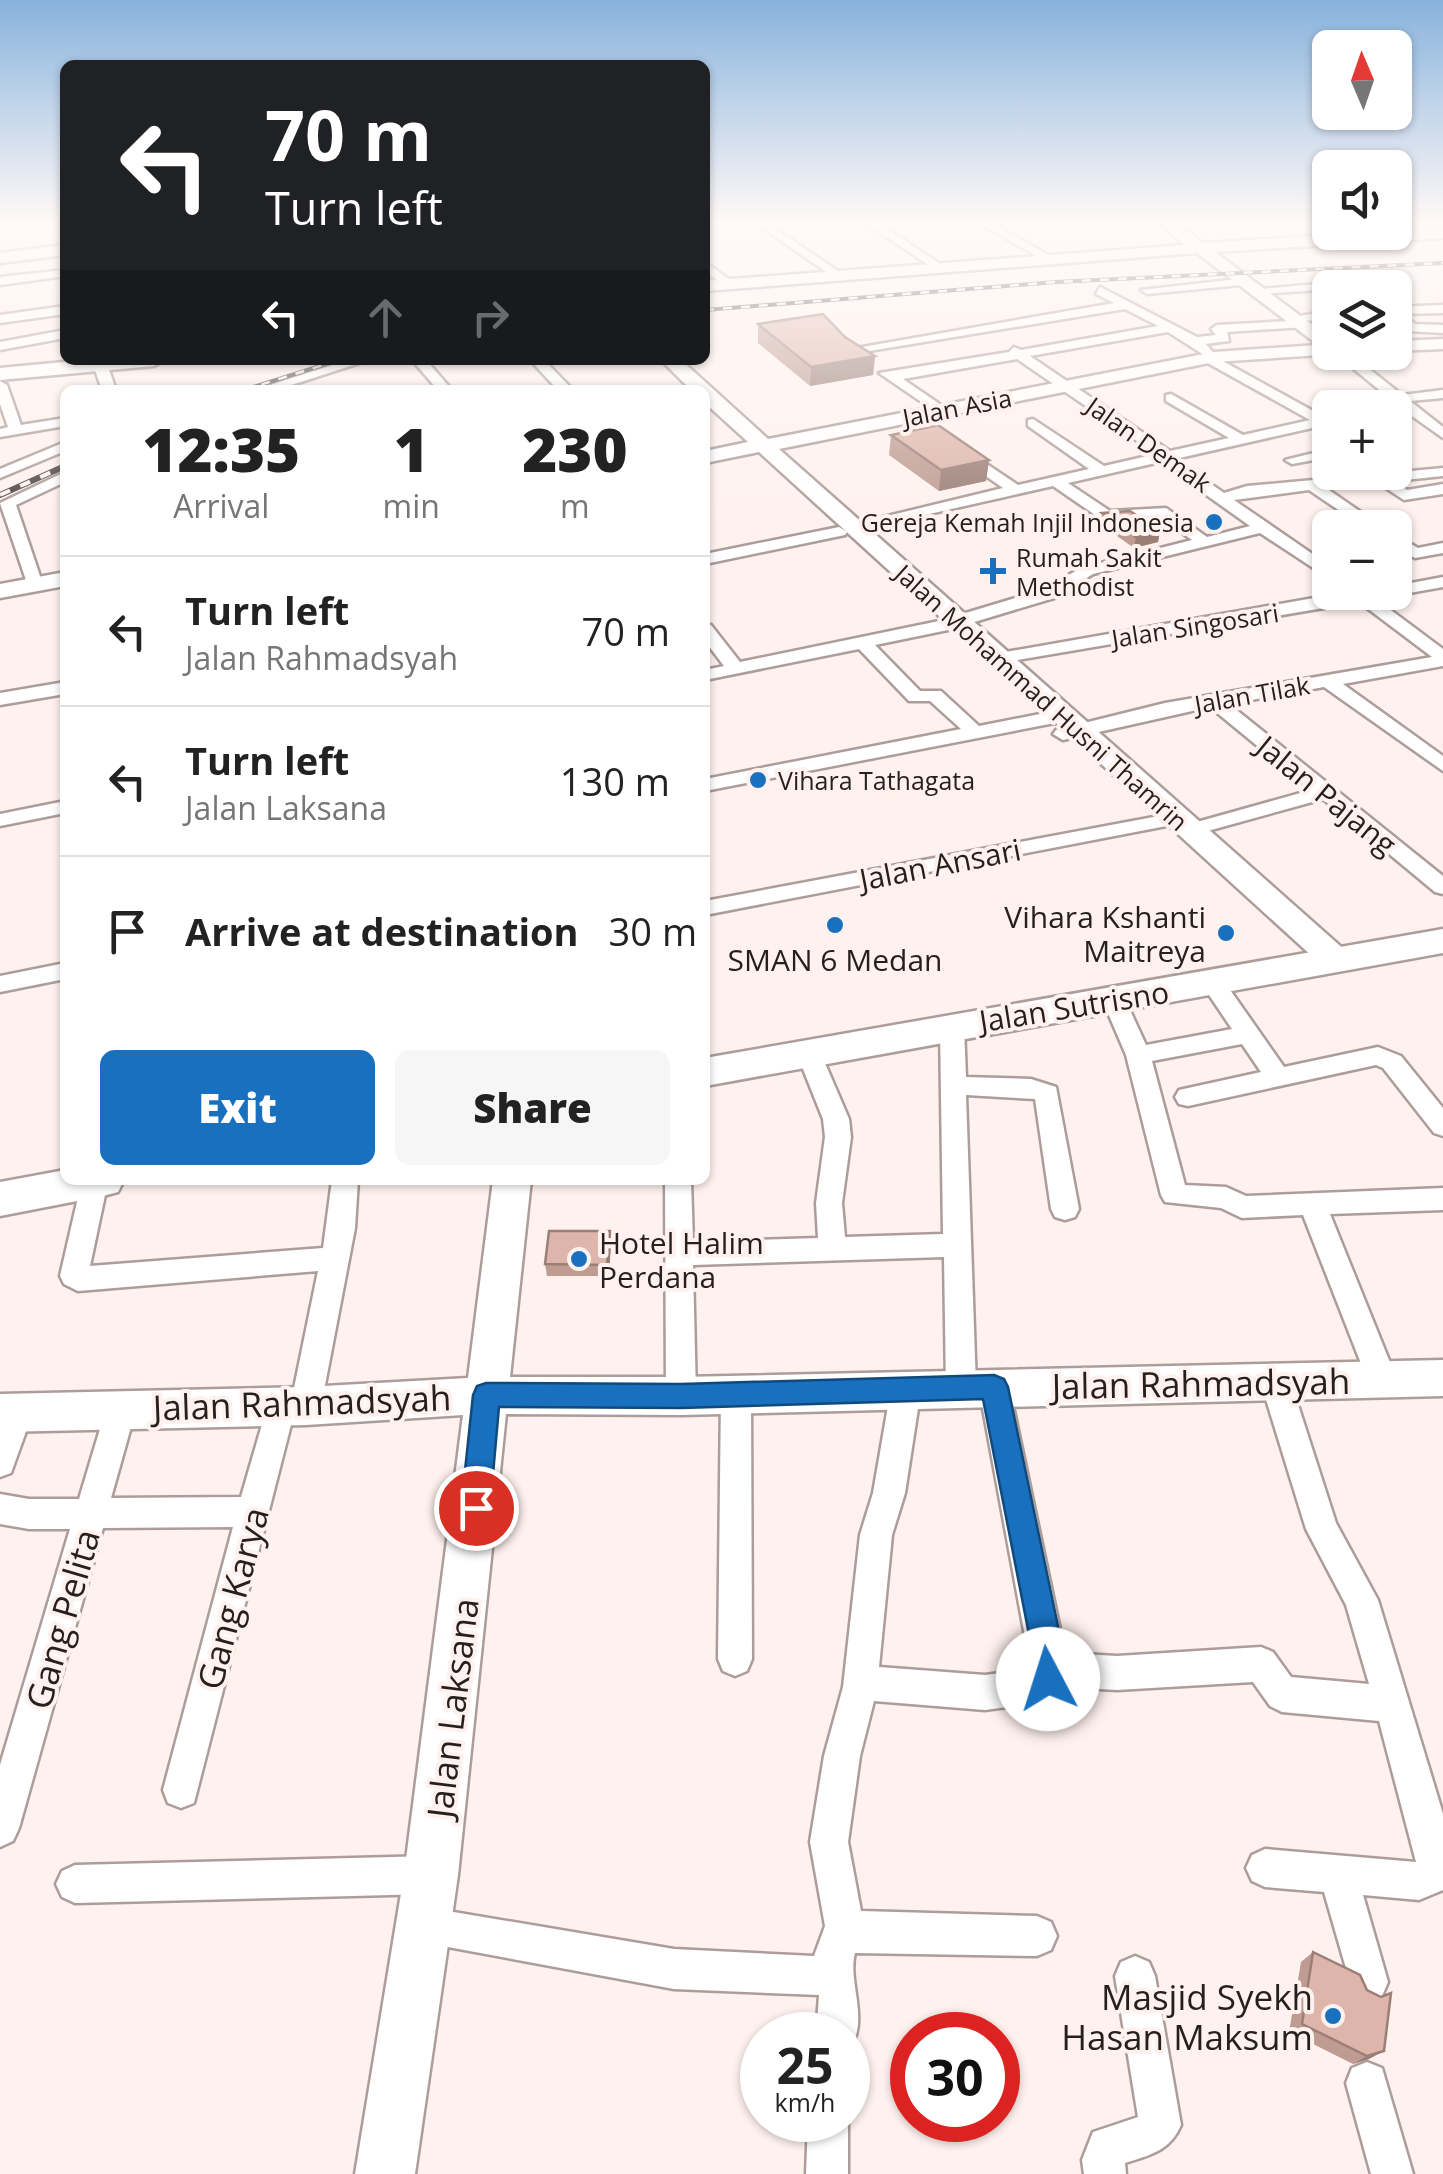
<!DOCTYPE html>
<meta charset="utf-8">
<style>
:root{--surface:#fff;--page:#f6f6f6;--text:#222;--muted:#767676;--line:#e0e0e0;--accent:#1970be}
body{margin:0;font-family:"Open Sans",sans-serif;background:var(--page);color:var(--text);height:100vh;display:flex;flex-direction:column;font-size:38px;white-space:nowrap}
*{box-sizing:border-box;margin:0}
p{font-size:32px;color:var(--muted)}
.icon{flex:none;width:55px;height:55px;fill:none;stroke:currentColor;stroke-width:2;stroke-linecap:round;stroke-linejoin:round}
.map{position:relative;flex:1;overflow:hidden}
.details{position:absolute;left:60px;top:385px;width:650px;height:800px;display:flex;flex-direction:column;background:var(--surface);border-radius:15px;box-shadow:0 2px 8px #0004}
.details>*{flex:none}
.hud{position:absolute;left:60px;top:60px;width:650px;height:305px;border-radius:15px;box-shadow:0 2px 8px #0004;background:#202124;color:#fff;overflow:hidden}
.needle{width:65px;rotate:358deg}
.fabs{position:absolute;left:1312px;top:30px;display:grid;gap:20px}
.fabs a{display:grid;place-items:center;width:100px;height:100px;border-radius:15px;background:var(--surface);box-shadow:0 2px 8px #0004;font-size:50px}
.speed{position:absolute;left:740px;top:2012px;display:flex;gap:20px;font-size:50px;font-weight:700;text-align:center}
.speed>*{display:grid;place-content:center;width:130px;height:130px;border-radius:50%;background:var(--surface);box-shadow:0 2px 8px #0004;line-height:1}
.speed small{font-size:25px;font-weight:400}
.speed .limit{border:15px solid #d22;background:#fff;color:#111}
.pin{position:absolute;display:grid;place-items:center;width:85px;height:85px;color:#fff;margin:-42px;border:5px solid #fff;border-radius:50%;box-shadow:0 2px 10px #0007}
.me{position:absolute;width:110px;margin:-55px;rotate:355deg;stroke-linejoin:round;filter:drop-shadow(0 0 8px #0008)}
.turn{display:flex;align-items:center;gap:35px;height:210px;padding:0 40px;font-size:45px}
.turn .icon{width:130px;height:130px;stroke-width:2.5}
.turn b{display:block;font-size:70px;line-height:85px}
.lanes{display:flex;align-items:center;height:95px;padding:0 40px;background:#0003;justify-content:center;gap:50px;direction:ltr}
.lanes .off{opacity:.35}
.eta{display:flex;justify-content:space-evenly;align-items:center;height:170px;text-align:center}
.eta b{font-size:60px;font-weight:800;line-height:70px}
.primary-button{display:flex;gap:20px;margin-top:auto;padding:20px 40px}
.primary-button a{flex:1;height:115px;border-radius:15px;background:var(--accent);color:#fff;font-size:40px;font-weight:800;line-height:115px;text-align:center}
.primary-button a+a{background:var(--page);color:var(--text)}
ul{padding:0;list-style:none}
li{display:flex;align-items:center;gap:30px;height:150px;padding:0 40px;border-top:2px solid var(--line)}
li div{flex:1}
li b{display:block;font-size:38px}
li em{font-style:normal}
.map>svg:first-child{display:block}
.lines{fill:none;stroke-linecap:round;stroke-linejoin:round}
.street-casing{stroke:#ac9d9a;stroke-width:5}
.secondary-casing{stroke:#ac9d9a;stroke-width:5}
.primary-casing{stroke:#ac9d9a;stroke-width:5}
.street{fill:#fff;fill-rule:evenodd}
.secondary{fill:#fff;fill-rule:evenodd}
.primary{fill:#fff;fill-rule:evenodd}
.rail-far1-casing{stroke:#4f4846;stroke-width:4}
.rail-casing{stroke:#4f4846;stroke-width:6}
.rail-far1{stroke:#fff2ee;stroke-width:2.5;stroke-dasharray:9;stroke-linecap:butt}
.rail{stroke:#fff2ee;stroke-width:4;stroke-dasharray:11;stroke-linecap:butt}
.wall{fill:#be9c92}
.shaded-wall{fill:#9b7f77}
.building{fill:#ddb5aa;stroke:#9b7f77;stroke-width:2.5}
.route{fill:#1970be;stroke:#10497c;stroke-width:2.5}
.poi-dot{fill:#1970be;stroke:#fff2ee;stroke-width:4}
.labels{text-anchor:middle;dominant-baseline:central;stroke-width:8;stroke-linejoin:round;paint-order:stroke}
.far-street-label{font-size:25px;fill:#251f1e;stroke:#fff2ee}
.far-poi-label{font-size:25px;fill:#251f1e;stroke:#fff2ee;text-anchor:start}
.street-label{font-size:30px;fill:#251f1e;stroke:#fff2ee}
.poi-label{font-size:30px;fill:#251f1e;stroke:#fff2ee;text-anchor:end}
.near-street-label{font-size:35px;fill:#251f1e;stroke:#fff2ee}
.near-poi-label{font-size:35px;fill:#251f1e;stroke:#fff2ee;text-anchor:end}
</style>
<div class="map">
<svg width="1443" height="2174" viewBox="0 0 1443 2174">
<rect width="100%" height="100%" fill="#fff2ee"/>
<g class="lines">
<defs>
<g id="street">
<path d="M 754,222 L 766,222 L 842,274 L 832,276 Z"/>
<path d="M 864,222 L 876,222 L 942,265 L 932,267 Z"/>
<path d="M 977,222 L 990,222 L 1052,257 L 1042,259 Z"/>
<path d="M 1319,222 L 1330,222 L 1330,228 Z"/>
<path d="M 1405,222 L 1417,222 L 1431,232 L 1422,234 Z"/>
<path d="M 705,262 L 733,282 L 733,286 L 725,286 L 705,271 Z"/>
<path d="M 65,270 L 65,276 L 0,285 L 0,277 Z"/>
<path d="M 1247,278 L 1251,284 L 1147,294 L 1141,290 Z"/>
<path d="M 1383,278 L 1396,285 L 1396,291 L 1381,286 L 1257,294 L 1251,290 Z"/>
<path d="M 1100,287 L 1197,337 L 1216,335 L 1211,329 L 1217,325 L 1290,321 L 1287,318 L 1330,311 L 1330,319 L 1303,321 L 1305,327 L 1227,332 L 1229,341 L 1206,344 L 1219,359 L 1324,417 L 1330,416 L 1330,424 L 1175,459 L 1224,493 L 1247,486 L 1443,468 L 1443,476 L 1395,481 L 1407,490 L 1443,484 L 1443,494 L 1404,500 L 1378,483 L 1326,488 L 1384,528 L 1365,528 L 1309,490 L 1234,500 L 1330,566 L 1330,579 L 1260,533 L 1093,574 L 1054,598 L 948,630 L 875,645 L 920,691 L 941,691 L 979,726 L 1065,709 L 1074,715 L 1065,721 L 705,791 L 705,779 L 961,729 L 930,701 L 909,701 L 859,649 L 705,680 L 705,670 L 724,666 L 705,641 L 705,624 L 711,625 L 740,662 L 939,621 L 1042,590 L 1081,568 L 1192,540 L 1158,516 L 1101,519 L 1053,486 L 854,531 L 846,526 L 1003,488 L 904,419 L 902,416 L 909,412 L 1018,485 L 1089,469 L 1028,426 L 1028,420 L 1033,419 L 1104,466 L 1156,454 L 1017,359 L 903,379 L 944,407 L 944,413 L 939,414 L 879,373 L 1009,352 L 1014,347 L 1021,350 L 1158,326 L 1125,309 L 851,354 L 845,350 L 1114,303 L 1096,294 ZM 1168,332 L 1204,355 L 1204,361 L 1310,420 L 1243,435 L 1171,394 L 1166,395 L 1166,401 L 1229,438 L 1170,451 L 1030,356 ZM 1160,462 L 1250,526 L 1207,537 L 1166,508 L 1110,511 L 1068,483 Z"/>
<path d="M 1443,305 L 1443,313 L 1403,314 L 1415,324 L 1443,325 L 1443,333 L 1408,331 L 1395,320 L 1395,307 Z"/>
<path d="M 65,306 L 65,314 L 0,323 L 0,315 Z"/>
<path d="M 65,330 L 65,338 L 0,350 L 0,342 Z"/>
<path d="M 1333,352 L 1348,352 L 1402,395 L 1443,390 L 1443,398 L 1410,401 L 1443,427 L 1443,438 L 1402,409 L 1395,412 L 1395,408 L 1388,408 L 1394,402 Z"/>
<path d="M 348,360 L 369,360 L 276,390 L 255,390 Z"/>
<path d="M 412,360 L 426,360 L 452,390 L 438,390 Z"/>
<path d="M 530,360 L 544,360 L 573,390 L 558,390 Z"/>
<path d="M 101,363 L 108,367 L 116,390 L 102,390 L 94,367 Z"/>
<path d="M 0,381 L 7,385 L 21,425 L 65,418 L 65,426 L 0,437 L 0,429 L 8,427 L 0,404 Z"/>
<path d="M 65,442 L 65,451 L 0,478 L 0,469 Z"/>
<path d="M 1330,449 L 1330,457 L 1292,464 L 1285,460 Z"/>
<path d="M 65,472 L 65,482 L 16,505 L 43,585 L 29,589 L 0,503 Z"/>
<path d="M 839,527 L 847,532 L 845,535 L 705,564 L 705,554 Z"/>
<path d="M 1395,535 L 1418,548 L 1443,543 L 1443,553 L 1415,558 L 1395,547 Z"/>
<path d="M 1443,577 L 1443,587 L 1376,599 L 1443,649 L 1443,666 L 1343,684 L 1443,756 L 1443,771 L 1324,687 L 1229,704 L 1443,876 L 1443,894 L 1435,892 L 1323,799 L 1204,832 L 1197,830 L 1197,822 L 1311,790 L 1210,707 L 1063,740 L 1053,734 L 1056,730 L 1165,703 L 1432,657 L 1359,602 L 1000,663 L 991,658 L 1000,653 L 1348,592 L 1395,592 L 1395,586 Z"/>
<path d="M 65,682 L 65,694 L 0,705 L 0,693 Z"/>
<path d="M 65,801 L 65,813 L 0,826 L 0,814 Z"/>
<path d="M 1175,813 L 1185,819 L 1182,823 L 705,915 L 705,901 Z"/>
<path d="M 65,963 L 65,979 L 0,992 L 0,976 Z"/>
<path d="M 1213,975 L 1221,977 L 1284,1067 L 1378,1047 L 1401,1056 L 1443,1108 L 1443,1136 L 1434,1133 L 1383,1068 L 1376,1065 L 1188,1106 L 1179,1104 L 1175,1097 L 1179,1090 L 1261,1072 L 1242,1044 L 1152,1061 L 1185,1185 L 1226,1187 L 1246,1196 L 1443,1188 L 1443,1210 L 1330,1214 L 1397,1380 L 1393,1389 L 1382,1393 L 1371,1389 L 1303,1215 L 1242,1218 L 1221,1208 L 1165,1202 L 1161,1195 L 1126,1055 L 1102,999 L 1114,991 L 1122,993 L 1146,1045 L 1232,1029 L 1201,983 Z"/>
<path d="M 952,1018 L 964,1026 L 966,1077 L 1031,1079 L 1056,1087 L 1079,1209 L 1075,1217 L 1065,1220 L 1055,1217 L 1051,1209 L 1035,1099 L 966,1095 L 976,1387 L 972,1396 L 961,1400 L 950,1396 L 946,1387 L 944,1257 L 693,1265 L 696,1396 L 692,1405 L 681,1409 L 670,1405 L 666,1396 L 665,1180 L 691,1180 L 693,1242 L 818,1238 L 816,1203 L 825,1137 L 823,1119 L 797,1054 L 809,1045 L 821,1054 L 849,1119 L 851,1137 L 842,1203 L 845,1237 L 943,1234 L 940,1026 Z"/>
<path d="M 82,1180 L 108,1181 L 90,1266 L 323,1248 L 332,1180 L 358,1180 L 355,1228 L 321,1406 L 317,1415 L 306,1419 L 294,1413 L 194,1803 L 181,1808 L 168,1803 L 163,1790 L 233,1527 L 103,1528 L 19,1828 L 13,1841 L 0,1847 L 0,1765 L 70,1529 L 29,1529 L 0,1524 L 0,1494 L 29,1499 L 79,1499 L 106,1409 L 110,1399 L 121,1396 L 132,1399 L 136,1409 L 111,1498 L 241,1497 L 270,1397 L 281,1393 L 292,1398 L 318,1271 L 78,1291 L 64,1284 L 60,1276 Z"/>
<path d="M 1276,1370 L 1287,1374 L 1291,1383 L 1336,1523 L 1378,1600 L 1443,1814 L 1443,1890 L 1419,1900 L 1363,1895 L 1388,1982 L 1382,1996 L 1368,2002 L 1354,1996 L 1324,1892 L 1265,1887 L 1252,1881 L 1246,1868 L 1252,1855 L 1265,1849 L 1416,1862 L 1379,1721 L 1282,1712 L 1270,1706 L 1253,1682 L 1117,1690 L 1062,1687 L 1030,1704 L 985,1710 L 874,1701 L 860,1756 L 848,1842 L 861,1911 L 1037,1916 L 1051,1922 L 1057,1936 L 1051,1950 L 1037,1956 L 855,1953 C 847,1983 871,2021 848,2051 L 848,2035 L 816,2035 L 819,1995 L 674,1989 L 410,1940 L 405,1926 L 410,1912 L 424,1907 L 674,1949 L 814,1956 L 825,1926 L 810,1842 L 824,1756 L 843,1687 L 860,1535 L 873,1493 L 891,1389 L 895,1380 L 906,1376 L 917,1380 L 921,1389 L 905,1493 L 892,1535 L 879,1667 L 985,1675 L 1031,1669 L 979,1387 L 983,1378 L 994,1374 L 1005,1378 L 1009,1387 L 1065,1653 L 1117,1656 L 1261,1647 L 1273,1652 L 1291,1677 L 1369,1684 L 1346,1605 L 1306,1529 L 1261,1383 L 1265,1374 Z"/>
<path d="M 736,1382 L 747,1386 L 751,1395 L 752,1659 L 747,1671 L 735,1676 L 723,1671 L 718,1659 L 721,1395 L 725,1386 Z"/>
<path d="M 18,1399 L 29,1402 L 33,1412 L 11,1473 L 0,1477 L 0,1420 L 7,1402 Z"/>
<path d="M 431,1856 L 444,1862 L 450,1875 L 444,1888 L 431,1894 L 75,1903 L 62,1897 L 56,1884 L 62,1871 L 75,1865 Z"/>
<path d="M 1135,1956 L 1149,1962 L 1155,1976 L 1181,2125 C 1170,2151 1150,2155 1125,2163 L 1126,2174 L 1084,2174 L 1082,2160 L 1093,2132 L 1138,2117 L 1115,1976 L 1121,1962 Z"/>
<path d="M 1367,2062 L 1382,2068 L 1413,2174 L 1371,2174 L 1346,2083 L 1352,2068 Z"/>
<path d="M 848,2114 L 848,2174 L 806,2174 L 808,2120 L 848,2120 Z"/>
</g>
<g id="secondary">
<path d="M 1158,222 L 1174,222 L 1203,243 L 1443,228 L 1443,238 L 1215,252 L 1330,338 L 1330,352 L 1336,354 L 1214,362 L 779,449 L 1347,952 L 1352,960 L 1347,968 L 1325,968 L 759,452 L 705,463 L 705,451 L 748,442 L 705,403 L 705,390 L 691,390 L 661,360 L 681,360 L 768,439 L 1214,352 L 1318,345 L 1197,253 L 705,291 L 705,281 L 1185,245 Z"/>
<path d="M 1443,339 L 1443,349 L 1395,351 L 1395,341 Z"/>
<path d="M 65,572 L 65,586 L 0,598 L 0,584 Z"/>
<path d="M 493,1180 L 531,1180 L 510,1377 L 681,1377 L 1443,1360 L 1443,1396 L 681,1415 L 506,1414 L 458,1875 L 415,2174 L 355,2174 L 404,1875 L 463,1415 L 306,1425 L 0,1432 L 0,1394 L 306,1387 L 468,1378 Z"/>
</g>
<g id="primary">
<path d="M 65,245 L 65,255 L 0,263 L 0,253 Z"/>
<path d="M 85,360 L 164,360 L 154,366 L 0,380 L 0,368 Z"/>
<path d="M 1443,929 L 1443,953 L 705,1086 L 705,1058 Z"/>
<path d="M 65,1170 L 65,1180 L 124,1180 L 118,1192 L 103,1196 L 0,1216 L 0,1182 Z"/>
</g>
</defs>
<use href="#street" class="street-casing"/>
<use href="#secondary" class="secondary-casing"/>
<use href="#primary" class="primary-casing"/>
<use href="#street" class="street"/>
<use href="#secondary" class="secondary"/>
<use href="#primary" class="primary"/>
<defs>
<g id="rail-far1">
<path d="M 705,310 L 1056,282 L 1443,263"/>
<path d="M 244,390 L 339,360"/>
</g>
<path id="rail" d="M 0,495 L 65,466"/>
</defs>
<use href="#rail-far1" class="rail-far1-casing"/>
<use href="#rail" class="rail-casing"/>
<use href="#rail-far1" class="rail-far1"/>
<use href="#rail" class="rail"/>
</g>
<g class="wall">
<path d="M 758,324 L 845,337 L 875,356 L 873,375 L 810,386 L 758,343 Z"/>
<path d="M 891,435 L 989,460 L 986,481 L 939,491 L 889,455 Z"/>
<path d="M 1102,513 L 1160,531 L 1158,542 L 1134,548 L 1100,524 Z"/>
<path d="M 610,1231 L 611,1243 L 609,1276 L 547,1276 L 545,1264 Z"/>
<path d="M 1313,1952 L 1369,2059 L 1353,2064 L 1289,2032 L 1301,1962 Z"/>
</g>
<g class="shaded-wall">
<path d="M 875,356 L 873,375 L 810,386 L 811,367 Z"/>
<path d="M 989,460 L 986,481 L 939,491 L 941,470 Z"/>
<path d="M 1160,531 L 1158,542 L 1134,548 L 1136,537 Z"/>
<path d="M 610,1231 L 611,1243 L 609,1276 L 607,1265 Z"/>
<path d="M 1384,2051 L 1369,2059 L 1353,2064 L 1367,2056 Z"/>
</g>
<g class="building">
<path d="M 823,314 L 845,337 L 875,356 L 811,367 L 758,324 Z"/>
<path d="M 938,425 L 989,460 L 941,470 L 891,435 Z"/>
<path d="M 1130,511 L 1160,531 L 1136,537 L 1102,513 Z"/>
<path d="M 549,1231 L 610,1231 L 607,1265 L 545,1264 Z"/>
<path d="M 1313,1952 L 1360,1975 L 1367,1990 L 1381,1997 L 1391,1993 L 1384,2051 L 1367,2056 L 1302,2024 Z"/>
</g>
<linearGradient id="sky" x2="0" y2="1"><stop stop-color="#88b3dd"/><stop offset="0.42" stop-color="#fff9f7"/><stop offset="1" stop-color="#fff9f7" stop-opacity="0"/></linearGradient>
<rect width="1443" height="526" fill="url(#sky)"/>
<path class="route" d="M 994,1375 L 1004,1379 L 1008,1387 L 1064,1655 L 1059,1690 L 1048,1695 L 1037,1690 L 1033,1655 L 983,1399 L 681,1408 L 499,1407 L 490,1508 L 486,1518 L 476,1522 L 465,1518 L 461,1508 L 473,1395 L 477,1386 L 486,1383 L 681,1384 Z"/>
<g class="poi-dot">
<circle cx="1214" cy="522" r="10"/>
<path d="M988 556h10v10h10v10h-10v10h-10v-10h-10v-10h10z"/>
<circle cx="758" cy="780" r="10"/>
<circle cx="835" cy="925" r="10"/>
<circle cx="1226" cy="933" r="10"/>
<circle cx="579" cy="1259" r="10"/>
<circle cx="1333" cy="2016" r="10"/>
</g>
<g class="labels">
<g class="far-street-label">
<text transform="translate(957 407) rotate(-11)">Jalan Asia</text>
<text transform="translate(1149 444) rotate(35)">Jalan Demak</text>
<text transform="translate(1195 625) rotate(-9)">Jalan Singosari</text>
<text transform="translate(1252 694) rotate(-10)">Jalan Tilak</text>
<text transform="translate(1042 697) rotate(42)">Jalan Mohammad Husni Thamrin</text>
</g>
<g class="far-poi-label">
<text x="1194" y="522" text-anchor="end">Gereja Kemah Injil Indonesia</text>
<text x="1016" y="557">Rumah Sakit<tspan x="1016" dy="29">Methodist</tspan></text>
<text x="778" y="780">Vihara Tathagata</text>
</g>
<g class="street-label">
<text transform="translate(1327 795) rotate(39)">Jalan Pajang</text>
<text transform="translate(940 864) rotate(-11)">Jalan Ansari</text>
<text transform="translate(1074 1006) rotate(-9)">Jalan Sutrisno</text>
</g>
<g class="poi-label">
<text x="1206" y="916">Vihara Kshanti<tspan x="1206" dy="34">Maitreya</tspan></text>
<text x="835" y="959" text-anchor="middle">SMAN 6 Medan</text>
<text x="599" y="1242" text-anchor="start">Hotel Halim<tspan x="599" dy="34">Perdana</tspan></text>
</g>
<g class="near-street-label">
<text transform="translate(1201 1383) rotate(-1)">Jalan Rahmadsyah</text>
<text transform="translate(302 1402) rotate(-2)">Jalan Rahmadsyah</text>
<text transform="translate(232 1598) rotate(-75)">Gang Karya</text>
<text transform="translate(62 1619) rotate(-74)">Gang Pelita</text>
<text transform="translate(452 1708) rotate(-83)">Jalan Laksana</text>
</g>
<g class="near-poi-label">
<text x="1313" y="1996">Masjid Syekh<tspan x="1313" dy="40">Hasan Maksum</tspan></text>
</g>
</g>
</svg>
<div class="fabs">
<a><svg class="needle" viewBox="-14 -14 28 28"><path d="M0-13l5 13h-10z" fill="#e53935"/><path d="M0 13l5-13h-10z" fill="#767676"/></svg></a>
<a><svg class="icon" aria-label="sound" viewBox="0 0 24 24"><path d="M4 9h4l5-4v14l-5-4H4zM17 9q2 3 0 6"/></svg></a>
<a><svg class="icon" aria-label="layers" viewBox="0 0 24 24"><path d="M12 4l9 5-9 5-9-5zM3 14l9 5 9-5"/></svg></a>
<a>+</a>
<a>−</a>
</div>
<div class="speed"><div>25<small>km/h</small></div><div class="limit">30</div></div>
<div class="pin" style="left:476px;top:1508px;background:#d93025"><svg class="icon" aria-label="arrive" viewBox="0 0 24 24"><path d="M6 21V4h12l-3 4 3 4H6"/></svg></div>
<svg class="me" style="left:1048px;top:1679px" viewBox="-20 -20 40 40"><circle r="19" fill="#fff"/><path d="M0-13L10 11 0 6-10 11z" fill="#1970be"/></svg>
<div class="hud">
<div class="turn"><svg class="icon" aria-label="left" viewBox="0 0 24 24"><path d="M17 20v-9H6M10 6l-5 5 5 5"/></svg><div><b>70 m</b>Turn left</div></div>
<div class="lanes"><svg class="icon" aria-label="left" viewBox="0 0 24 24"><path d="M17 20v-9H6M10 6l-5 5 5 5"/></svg><svg class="icon off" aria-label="ahead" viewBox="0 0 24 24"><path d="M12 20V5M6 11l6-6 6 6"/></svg><svg class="icon off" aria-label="right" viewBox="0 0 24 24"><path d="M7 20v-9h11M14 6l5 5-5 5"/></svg></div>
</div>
<section class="details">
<div class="eta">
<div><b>12:35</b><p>Arrival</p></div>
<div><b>1</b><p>min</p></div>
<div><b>230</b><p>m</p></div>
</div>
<ul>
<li><svg class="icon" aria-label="left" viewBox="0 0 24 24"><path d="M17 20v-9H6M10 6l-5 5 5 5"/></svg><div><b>Turn left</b><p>Jalan Rahmadsyah</p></div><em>70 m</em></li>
<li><svg class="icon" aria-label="left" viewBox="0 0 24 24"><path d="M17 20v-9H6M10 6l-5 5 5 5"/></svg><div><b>Turn left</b><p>Jalan Laksana</p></div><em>130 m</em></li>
<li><svg class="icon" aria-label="arrive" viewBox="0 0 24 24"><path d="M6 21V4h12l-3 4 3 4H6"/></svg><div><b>Arrive at destination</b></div><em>30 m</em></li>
</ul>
<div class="primary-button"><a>Exit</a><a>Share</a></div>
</section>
</div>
